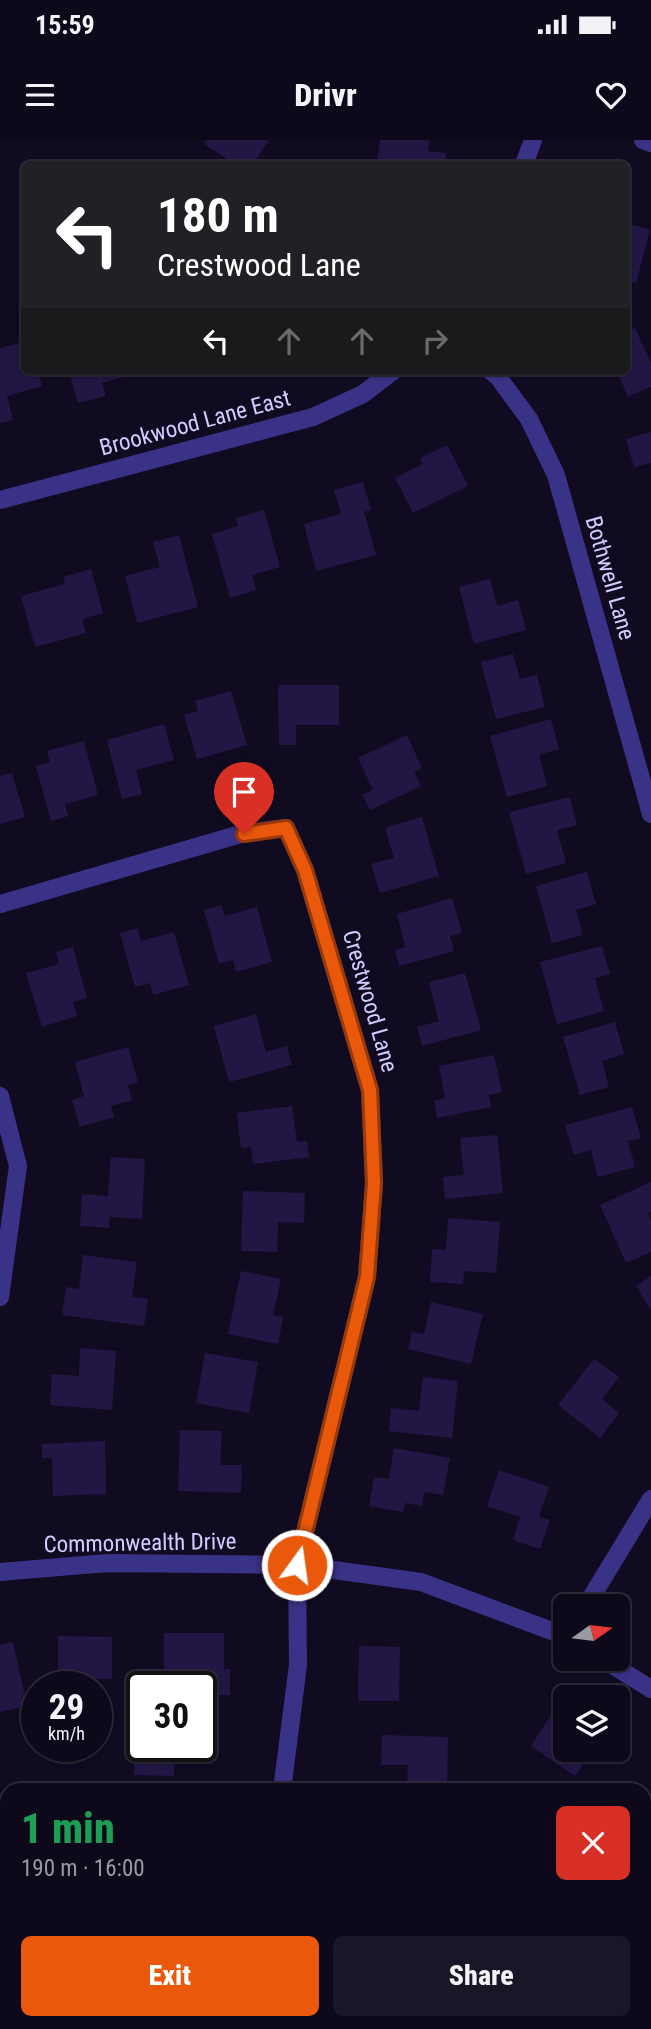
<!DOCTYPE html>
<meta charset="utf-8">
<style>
:root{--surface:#0d081a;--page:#1b1627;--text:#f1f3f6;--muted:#9a9aa2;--line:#2d2939;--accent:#ea580c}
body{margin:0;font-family:"Roboto Condensed",sans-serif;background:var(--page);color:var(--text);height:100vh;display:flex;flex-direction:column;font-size:26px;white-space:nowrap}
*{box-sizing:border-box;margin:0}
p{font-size:23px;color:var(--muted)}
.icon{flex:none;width:38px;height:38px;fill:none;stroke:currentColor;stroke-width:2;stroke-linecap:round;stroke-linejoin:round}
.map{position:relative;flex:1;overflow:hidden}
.details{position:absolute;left:0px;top:1643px;width:651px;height:247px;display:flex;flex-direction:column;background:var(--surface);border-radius:21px 21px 0 0;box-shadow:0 2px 5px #0004,0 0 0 2px var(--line)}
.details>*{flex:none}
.banner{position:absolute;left:21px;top:21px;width:609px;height:214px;border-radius:10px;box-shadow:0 2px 5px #0004,0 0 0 2px var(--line);background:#202124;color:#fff;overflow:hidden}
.needle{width:46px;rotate:76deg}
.controls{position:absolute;left:553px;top:1454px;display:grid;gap:14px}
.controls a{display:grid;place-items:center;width:77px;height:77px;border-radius:10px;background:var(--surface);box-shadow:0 2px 5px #0004,0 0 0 2px var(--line);font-size:35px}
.speed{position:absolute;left:21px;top:1531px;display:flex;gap:14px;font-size:35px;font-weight:700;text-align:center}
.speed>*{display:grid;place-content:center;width:91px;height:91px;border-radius:50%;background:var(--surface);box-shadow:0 2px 5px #0004,0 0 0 2px var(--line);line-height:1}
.speed small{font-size:18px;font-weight:400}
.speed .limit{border:4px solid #111;border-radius:10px;background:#fff;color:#111}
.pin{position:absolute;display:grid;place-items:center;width:60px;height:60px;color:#fff;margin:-72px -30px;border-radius:50% 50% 50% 0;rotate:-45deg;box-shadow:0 0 7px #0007}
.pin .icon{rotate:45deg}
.me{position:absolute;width:77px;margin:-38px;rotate:14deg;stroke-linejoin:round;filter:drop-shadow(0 0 5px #0008)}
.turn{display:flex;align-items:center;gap:24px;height:147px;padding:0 21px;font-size:32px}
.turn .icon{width:91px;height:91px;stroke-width:2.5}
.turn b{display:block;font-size:49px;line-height:60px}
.lanes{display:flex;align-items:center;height:66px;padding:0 21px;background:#0003;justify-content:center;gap:35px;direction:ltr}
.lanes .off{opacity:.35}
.round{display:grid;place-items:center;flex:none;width:74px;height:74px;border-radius:10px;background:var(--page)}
.head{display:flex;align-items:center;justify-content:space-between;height:119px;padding:0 21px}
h1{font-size:42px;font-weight:800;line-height:52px;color:#1e9e55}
.button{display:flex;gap:14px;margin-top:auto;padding:14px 21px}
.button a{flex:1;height:80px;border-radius:10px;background:var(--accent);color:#fff;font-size:28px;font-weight:800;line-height:80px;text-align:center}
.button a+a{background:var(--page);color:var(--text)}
.status{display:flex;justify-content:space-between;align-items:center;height:49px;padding:0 35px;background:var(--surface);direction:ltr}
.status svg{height:19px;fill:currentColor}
header{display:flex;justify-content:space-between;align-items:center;height:91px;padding:0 21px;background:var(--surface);font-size:32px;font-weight:800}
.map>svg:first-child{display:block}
.building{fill:#221645}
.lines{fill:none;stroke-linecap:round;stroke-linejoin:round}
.minor{stroke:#3a3286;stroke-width:18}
.route-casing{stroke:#983908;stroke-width:18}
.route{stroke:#ea580c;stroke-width:12}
.labels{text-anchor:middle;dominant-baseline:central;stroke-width:6;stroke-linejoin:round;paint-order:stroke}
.street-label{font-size:23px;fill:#d5ccff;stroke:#110b22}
</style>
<div class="status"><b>15:59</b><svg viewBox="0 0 49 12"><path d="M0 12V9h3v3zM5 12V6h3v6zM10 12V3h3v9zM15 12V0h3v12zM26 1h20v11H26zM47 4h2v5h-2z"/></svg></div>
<header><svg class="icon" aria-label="menu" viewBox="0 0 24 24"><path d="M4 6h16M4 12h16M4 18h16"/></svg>Drivr<svg class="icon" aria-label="heart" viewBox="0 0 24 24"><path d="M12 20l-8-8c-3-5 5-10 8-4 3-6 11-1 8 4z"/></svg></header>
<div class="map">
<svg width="651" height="1889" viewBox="0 0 651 1889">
<rect width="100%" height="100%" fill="#110b22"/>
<g class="building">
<path d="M 206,0 L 269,0 L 253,24 L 235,24 L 204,4 Z"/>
<path d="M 380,0 L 429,0 L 428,11 L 446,13 L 445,24 L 377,24 Z"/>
<path d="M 626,83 L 650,90 L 636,143 L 626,141 Z"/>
<path d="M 635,188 L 651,223 L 651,247 L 628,257 L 617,231 L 626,231 L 626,192 Z"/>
<path d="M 24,202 L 24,231 L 38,231 L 42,246 L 7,256 L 13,280 L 0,283 L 0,208 Z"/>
<path d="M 69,231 L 133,231 L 134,234 L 102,243 L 106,256 L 78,263 Z"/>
<path d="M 651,292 L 651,323 L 634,327 L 626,299 Z"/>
<path d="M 447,305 L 468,346 L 413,373 L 395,338 L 423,324 L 420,318 Z"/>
<path d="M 363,342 L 371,370 L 364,372 L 376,415 L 316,431 L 304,384 L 341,374 L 334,350 Z"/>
<path d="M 264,370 L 280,427 L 252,435 L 256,450 L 230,458 L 212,394 L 238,386 L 236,378 Z"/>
<path d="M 179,395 L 198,467 L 137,483 L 125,436 L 160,427 L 153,402 Z"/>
<path d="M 91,429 L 103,473 L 82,479 L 86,493 L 35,507 L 21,456 L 65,444 L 63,437 Z"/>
<path d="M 490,439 L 497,466 L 518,460 L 526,490 L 474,504 L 459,447 Z"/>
<path d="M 513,514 L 520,539 L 537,535 L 545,567 L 496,579 L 481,522 Z"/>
<path d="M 278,545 L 339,545 L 339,585 L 296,585 L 296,605 L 279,605 Z"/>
<path d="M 231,551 L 247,605 L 197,619 L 184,575 L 198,571 L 195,561 Z"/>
<path d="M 551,579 L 559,609 L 539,615 L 547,646 L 507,657 L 490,596 Z"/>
<path d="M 164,584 L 174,620 L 136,630 L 142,654 L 122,659 L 107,600 Z"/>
<path d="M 407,595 L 422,628 L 414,632 L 421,646 L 370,670 L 362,655 L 373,650 L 358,618 Z"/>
<path d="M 84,601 L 98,655 L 65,664 L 68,676 L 51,681 L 36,626 L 50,622 L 47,611 Z"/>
<path d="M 12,633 L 25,677 L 0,684 L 0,636 Z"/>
<path d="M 570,657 L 577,685 L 557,690 L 566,723 L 526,734 L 509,672 Z"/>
<path d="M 422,677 L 439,736 L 380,753 L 371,724 L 394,718 L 385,688 Z"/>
<path d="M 587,732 L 596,764 L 576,770 L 583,795 L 552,803 L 536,746 Z"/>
<path d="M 452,758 L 462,793 L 450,796 L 454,811 L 399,826 L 395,810 L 405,807 L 397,774 Z"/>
<path d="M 221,765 L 225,776 L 257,767 L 272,822 L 236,832 L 233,820 L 219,824 L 204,770 Z"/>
<path d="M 138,788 L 141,801 L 174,792 L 189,845 L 153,855 L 150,843 L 135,847 L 120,793 Z"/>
<path d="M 602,806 L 610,834 L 595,838 L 604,871 L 557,884 L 540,822 Z"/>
<path d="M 73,807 L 87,858 L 73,862 L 77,876 L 42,887 L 26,833 L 59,824 L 56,812 Z"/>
<path d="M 465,833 L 481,890 L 422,906 L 417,887 L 439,881 L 429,842 Z"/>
<path d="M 256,874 L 266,912 L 287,906 L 292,925 L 229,942 L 214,886 Z"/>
<path d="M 615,882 L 624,914 L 602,921 L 609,947 L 580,955 L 563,897 Z"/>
<path d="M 128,907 L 138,942 L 128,945 L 132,960 L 111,966 L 114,977 L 80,987 L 72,960 L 84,956 L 75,922 Z"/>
<path d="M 494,915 L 502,952 L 489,955 L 491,967 L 437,978 L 434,961 L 445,958 L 439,926 Z"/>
<path d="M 292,966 L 297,1002 L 307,1001 L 309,1017 L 253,1024 L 251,1007 L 241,1008 L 237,973 Z"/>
<path d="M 632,967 L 641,998 L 628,1001 L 635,1027 L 598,1037 L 591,1010 L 574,1015 L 565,985 Z"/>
<path d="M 497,995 L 503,1053 L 445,1059 L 443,1037 L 464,1035 L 460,998 Z"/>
<path d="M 111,1017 L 145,1019 L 142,1079 L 110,1077 L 109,1088 L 80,1086 L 82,1054 L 108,1056 Z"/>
<path d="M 651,1042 L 651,1072 L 648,1073 L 651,1081 L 651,1112 L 626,1123 L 600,1065 Z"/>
<path d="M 243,1051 L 305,1053 L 304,1083 L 278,1082 L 277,1112 L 241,1111 Z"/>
<path d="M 448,1078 L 500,1082 L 496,1133 L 464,1131 L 463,1144 L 430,1142 L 432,1109 L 446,1110 Z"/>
<path d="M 83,1115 L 137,1122 L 132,1157 L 148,1159 L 144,1186 L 62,1175 L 66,1147 L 79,1149 Z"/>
<path d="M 241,1131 L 281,1139 L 273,1175 L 283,1177 L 278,1204 L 228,1194 Z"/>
<path d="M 651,1136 L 651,1170 L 636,1146 Z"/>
<path d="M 431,1162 L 483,1174 L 471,1224 L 408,1209 L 412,1192 L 424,1194 Z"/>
<path d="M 80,1208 L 116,1211 L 112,1270 L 50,1265 L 52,1234 L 79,1236 Z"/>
<path d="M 205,1213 L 258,1222 L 249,1273 L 196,1263 Z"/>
<path d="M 594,1219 L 619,1237 L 602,1259 L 619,1273 L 600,1298 L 558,1265 Z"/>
<path d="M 423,1237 L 458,1241 L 452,1298 L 389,1291 L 391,1268 L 419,1271 Z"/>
<path d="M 180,1290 L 222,1291 L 220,1325 L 242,1325 L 241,1353 L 178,1351 Z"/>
<path d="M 105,1301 L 106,1354 L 53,1356 L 52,1318 L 42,1318 L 42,1304 Z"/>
<path d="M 394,1308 L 450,1318 L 443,1355 L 424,1352 L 422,1366 L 405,1363 L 403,1372 L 369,1366 L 374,1337 L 389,1339 Z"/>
<path d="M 499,1330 L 549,1347 L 539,1377 L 550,1380 L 540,1409 L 513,1400 L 520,1377 L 487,1366 Z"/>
<path d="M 164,1493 L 224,1493 L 224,1529 L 230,1529 L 230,1555 L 201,1555 L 201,1547 L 177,1547 L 177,1533 L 164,1533 Z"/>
<path d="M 58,1496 L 112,1497 L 112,1539 L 58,1538 Z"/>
<path d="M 13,1502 L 27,1566 L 0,1572 L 0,1505 Z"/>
<path d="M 359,1506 L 400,1507 L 399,1561 L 358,1561 Z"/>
<path d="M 554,1570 L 565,1578 L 565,1610 L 593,1610 L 575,1636 L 531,1606 Z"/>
<path d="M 136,1580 L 142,1580 L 142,1606 L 202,1606 L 201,1612 L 174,1611 L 174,1636 L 134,1635 Z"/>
<path d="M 382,1595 L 448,1597 L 447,1650 L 407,1650 L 408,1625 L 381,1625 Z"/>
<path d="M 651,1669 L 651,1712 L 644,1718 L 644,1675 Z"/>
<path d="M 7,1748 L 7,1779 L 0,1781 L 0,1750 Z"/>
<path d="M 0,1830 L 7,1833 L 7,1860 L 0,1857 Z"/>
<path d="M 651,1845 L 651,1877 L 650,1877 L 644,1847 Z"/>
<path d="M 485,1883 L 529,1883 L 530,1889 L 486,1889 Z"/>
<path d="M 607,1883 L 625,1883 L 627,1889 L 588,1889 Z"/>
</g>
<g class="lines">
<g class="minor">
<path d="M 643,0 L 651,3"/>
<path d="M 524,24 L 533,0"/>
<path d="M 491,231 L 498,237 L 529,279 L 556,335 L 651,674"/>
<path d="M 0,360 L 313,277 L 363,254 L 393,231"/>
<path d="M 0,764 L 244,693 L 286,688 L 305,730 L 370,950 L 374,1043 L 367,1137 L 297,1425 L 298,1525 L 282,1650"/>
<path d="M 0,956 L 18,1026 L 0,1157"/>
<path d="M 0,1432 L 107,1423 L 297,1425 L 421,1442 L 565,1496"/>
<path d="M 586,1466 L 651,1359"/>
<path d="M 603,1519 L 651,1549"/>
</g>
</g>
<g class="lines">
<defs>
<path id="route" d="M 244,694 L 286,688 L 305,730 L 370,950 L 374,1043 L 367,1137 L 297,1425"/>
</defs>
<use href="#route" class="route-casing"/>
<use href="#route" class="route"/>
</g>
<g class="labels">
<g class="street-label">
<text transform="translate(195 283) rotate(-15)">Brookwood Lane East</text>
<text transform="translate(610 438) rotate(74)">Bothwell Lane</text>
<text transform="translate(370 861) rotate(74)">Crestwood Lane</text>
<text transform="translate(140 1403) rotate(-1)">Commonwealth Drive</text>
</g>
</g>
</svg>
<div class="controls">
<a><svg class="needle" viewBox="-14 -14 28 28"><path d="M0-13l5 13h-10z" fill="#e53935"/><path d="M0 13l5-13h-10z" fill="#9a9aa2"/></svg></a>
<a><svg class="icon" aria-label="layers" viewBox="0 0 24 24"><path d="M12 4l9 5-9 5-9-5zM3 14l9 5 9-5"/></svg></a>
</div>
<div class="speed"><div>29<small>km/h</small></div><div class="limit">30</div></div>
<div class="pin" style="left:244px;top:694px;background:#d93025"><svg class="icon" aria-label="arrive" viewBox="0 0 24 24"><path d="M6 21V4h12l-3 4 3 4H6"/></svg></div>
<svg class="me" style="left:297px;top:1425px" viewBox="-20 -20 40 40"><circle r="17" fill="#ea580c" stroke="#fff" stroke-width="3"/><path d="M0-11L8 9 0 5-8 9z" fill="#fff"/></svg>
<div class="banner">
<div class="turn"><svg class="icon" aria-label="left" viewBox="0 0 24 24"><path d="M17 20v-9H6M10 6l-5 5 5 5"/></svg><div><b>180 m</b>Crestwood Lane</div></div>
<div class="lanes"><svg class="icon" aria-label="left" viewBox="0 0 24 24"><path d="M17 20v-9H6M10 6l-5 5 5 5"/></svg><svg class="icon off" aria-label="ahead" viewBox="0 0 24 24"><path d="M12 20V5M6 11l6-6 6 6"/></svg><svg class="icon off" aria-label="ahead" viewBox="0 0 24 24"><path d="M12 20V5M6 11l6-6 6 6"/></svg><svg class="icon off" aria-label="right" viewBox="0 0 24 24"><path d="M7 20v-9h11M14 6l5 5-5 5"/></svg></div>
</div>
<section class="details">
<div class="head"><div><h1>1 min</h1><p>190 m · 16:00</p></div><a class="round" style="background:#d93025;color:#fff"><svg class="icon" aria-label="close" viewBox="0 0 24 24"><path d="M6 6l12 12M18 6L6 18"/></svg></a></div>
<div class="button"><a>Exit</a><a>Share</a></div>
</section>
</div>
